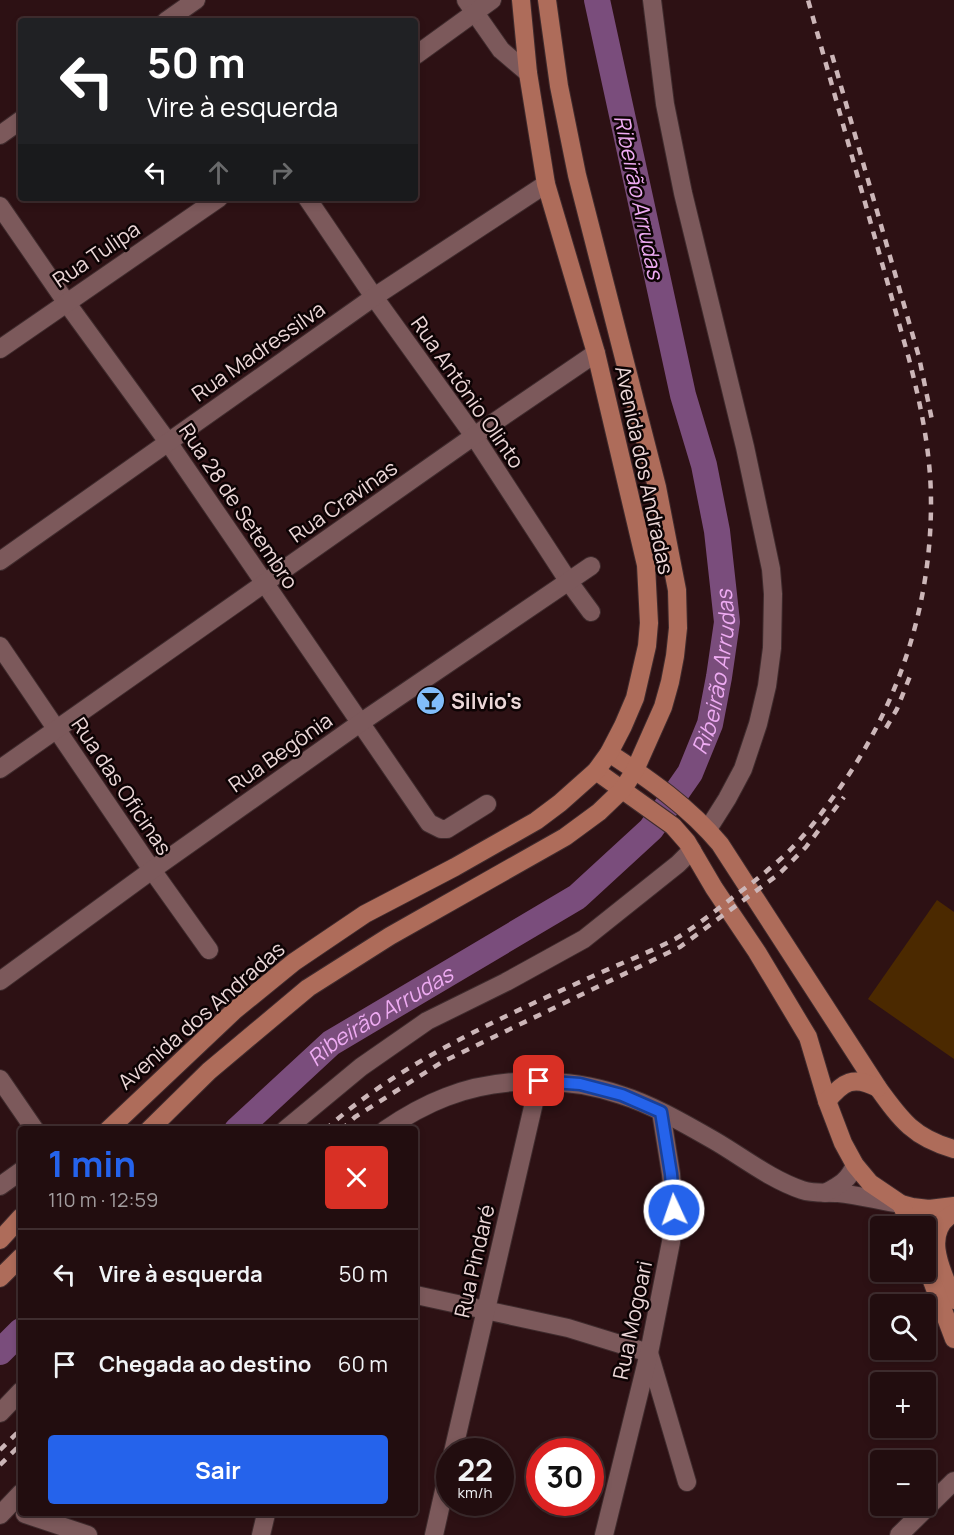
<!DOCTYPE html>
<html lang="pt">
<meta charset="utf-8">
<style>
:root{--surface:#220d0f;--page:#2a1618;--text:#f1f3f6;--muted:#a29c9e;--line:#3f2d2f;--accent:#2563eb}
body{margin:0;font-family:Manrope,sans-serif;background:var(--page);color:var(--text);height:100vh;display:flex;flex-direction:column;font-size:22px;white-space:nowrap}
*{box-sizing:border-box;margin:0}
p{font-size:20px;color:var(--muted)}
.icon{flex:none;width:33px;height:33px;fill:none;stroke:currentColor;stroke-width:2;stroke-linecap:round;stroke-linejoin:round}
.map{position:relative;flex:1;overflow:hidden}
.panel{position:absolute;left:18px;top:1126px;width:400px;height:390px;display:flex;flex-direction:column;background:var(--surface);border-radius:6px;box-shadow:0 3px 9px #0003,0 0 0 2px var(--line)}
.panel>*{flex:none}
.top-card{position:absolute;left:18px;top:18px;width:400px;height:183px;border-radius:6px;box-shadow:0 3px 9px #0003,0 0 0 2px var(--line);background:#202124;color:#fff;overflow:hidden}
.controls{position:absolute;left:870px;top:1216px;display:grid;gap:12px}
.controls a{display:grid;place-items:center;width:66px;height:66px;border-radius:6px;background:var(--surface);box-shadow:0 3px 9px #0003,0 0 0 2px var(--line);font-size:30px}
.speed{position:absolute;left:436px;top:1438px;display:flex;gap:12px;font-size:30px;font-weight:700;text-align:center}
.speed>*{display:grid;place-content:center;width:78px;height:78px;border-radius:50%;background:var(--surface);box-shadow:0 3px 9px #0003,0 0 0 2px var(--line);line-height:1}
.speed small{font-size:15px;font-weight:400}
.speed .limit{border:9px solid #d22;background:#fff;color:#111}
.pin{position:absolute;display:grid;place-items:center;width:51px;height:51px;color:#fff;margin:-26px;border-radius:12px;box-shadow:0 3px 9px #0006}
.me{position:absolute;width:66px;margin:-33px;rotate:357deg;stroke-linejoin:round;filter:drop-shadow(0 0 4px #0008)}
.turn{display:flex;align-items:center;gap:21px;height:126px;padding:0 30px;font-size:27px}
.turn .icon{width:78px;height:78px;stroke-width:2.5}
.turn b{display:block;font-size:42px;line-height:51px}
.lanes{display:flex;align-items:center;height:57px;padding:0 30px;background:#0003;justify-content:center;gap:30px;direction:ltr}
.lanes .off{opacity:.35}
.round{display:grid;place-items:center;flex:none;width:63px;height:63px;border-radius:6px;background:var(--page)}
.headline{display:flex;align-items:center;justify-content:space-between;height:102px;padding:0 30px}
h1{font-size:36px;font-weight:700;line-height:45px;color:var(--accent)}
.button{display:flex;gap:12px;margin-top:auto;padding:12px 30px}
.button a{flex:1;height:69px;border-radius:6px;background:var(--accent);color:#fff;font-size:24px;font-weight:700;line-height:69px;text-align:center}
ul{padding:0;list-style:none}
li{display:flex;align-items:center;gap:18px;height:90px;padding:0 30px;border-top:2px solid var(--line)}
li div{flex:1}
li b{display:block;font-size:22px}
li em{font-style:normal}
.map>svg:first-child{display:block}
.green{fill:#4b2900}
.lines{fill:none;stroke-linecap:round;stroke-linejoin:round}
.river{stroke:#7a4d7c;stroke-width:26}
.minor-casing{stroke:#3f2b2d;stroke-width:20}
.major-casing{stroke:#3f2b2d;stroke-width:20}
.minor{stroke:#7c595b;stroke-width:18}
.major{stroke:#ae6c5a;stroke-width:18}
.rail{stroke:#ccb6b8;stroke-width:4.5;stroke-dasharray:8 8;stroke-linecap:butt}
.route-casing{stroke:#184099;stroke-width:15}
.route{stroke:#2563eb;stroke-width:10}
.labels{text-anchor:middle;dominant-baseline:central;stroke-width:5;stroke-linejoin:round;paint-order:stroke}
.street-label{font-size:21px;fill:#ecd7d8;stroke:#0d0304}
.poi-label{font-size:21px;font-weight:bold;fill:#ecd7d8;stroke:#0d0304;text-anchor:start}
.water-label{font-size:22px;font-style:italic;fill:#eeabf2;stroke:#0d0304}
</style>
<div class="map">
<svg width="954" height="1535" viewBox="0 0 954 1535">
<rect width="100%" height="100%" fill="#2d1114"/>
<path class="green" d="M 937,900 L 954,912 L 954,1059 L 868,999 Z"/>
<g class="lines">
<g class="river">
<path id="s1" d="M 237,1130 L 331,1043 L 577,897 L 651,829 L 690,773 L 710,724 L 719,677 L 727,622 L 717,531 L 704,465 L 683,395 L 597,0"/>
<path d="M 0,1352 L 21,1331"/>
</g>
<defs>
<g id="minor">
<path d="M 466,0 L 501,50 L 528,73"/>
<path d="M 652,0 L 665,104 L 683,193 L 745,447 L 771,569 L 773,594 L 772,648 L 767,686 L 758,724 L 743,769 L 727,799 L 708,829"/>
<path d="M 166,21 L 196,0"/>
<path d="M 416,55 L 492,0"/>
<path d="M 0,135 L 21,120"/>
<path d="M 307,198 L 374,297 L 474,436 L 569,582 L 591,612"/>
<path d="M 0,206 L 66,302 L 168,442 L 429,823 L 441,829 L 447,829 L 487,804"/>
<path d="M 0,349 L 219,198"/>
<path d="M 0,561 L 374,297 L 546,184"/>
<path d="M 0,646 L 152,870 L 209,950"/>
<path d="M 0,769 L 474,436 L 596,353"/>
<path d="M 0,981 L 152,870 L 360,723 L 591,566"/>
<path d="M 0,1079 L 35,1130"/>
<path d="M 285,1130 L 361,1067 L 427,1021 L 506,982 L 584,939 L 678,864 L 692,850"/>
<path d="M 385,1130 C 404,1117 425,1105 446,1097 C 499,1076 567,1077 621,1095 C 653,1105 685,1124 715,1141 C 744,1158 770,1179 802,1190 C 814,1194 826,1192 838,1193 C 859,1195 880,1201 901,1204"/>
<path d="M 0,1186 L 21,1171"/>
<path d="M 825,1193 C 840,1185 848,1181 855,1165"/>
<path d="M 416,1295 L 568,1328 L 649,1353 L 687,1482"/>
<path d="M 0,1413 L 21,1391"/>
<path d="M 453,1452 L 539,1081"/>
<path d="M 25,1514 L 88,1535"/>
<path d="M 0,1515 L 21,1493"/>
<path d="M 261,1535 L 266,1514"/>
<path d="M 434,1535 L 450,1464"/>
<path d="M 604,1535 L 649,1353 L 671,1242 L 674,1210 L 671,1174 L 661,1112"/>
<path d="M 899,1535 L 954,1481"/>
</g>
<g id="major">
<path d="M 609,753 C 649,779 689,807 720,844 L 878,1088 C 901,1120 914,1138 954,1149"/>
<path d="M 596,771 L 673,826 L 687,842 L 714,888 L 757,952 L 808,1037 L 827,1101 L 843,1143 L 855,1165 L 870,1183 L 901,1204 L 912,1207 L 929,1209 L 954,1206"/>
<path d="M 827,1101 C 843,1082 853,1075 878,1088"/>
<path d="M 108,1130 L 235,1010 L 294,962 L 365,914 L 455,867 L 536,821 L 560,803 L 596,771 L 609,753 L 623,726 L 635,698 L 647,646 L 649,623 L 646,565 L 596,353 L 546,184 L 528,73 L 521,0"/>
<path d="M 149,1130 L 209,1071 L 308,988 L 390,936 L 565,837 L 599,812 L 623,789 L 635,770 L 663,707 L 670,682 L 675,656 L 678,628 L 677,590 L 657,487 L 577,175 L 559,86 L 547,0"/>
<path d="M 901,1204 L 911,1227"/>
<path d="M 954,1213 C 920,1231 943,1274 954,1300"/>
<path d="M 0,1240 L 21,1217"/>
<path d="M 926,1265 L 954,1339"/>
<path d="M 0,1278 L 21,1257"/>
</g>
</defs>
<use href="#minor" class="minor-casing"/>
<use href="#major" class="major-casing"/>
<use href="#minor" class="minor"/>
<use href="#major" class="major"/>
<g class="rail">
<path d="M 832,55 L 919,357 L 933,425"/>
<path d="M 886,728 L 897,709 L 912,671"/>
<path d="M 325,1130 C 397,1064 502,1017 591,977 C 619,964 648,953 675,939 C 695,927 714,912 732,898 C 745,888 758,879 770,868 C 794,849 814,824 831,800 C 896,713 931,610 931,503 C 931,453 921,406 909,359 L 808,0"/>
<path d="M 341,1130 L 355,1117 L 442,1062 L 680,947 L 779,874 L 806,847 L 844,797"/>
<path d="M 0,1450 L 21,1429"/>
<path d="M 0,1465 L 21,1444"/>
</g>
</g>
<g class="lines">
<defs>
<path id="route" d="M 539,1081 L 580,1084 L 622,1095 L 661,1112 L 671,1174 L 674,1210"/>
</defs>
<use href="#route" class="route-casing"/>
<use href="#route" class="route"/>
</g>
<defs>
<symbol id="bar-disc" viewBox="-11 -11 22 22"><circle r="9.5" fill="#81bdfa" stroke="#0d0304"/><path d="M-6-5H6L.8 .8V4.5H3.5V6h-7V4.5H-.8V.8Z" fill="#111"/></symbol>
</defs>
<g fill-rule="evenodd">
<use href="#bar-disc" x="414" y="684" width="33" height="33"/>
</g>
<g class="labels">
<g class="street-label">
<text transform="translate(96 254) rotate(-34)">Rua Tulipa</text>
<text transform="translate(258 351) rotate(-35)">Rua Madressilva</text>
<text transform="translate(468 392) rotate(55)">Rua Antônio Olinto</text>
<text transform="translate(645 470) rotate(78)">Avenida dos Andradas</text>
<text transform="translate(343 501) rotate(-35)">Rua Cravinas</text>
<text transform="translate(239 506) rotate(56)">Rua 28 de Setembro</text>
<text transform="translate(280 752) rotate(-35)">Rua Begônia</text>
<text transform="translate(122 786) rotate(56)">Rua das Oficinas</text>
<text transform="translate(201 1015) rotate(-41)">Avenida dos Andradas</text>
<text transform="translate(474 1261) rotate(-77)">Rua Pindaré</text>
<text transform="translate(632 1320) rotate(-78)">Rua Mogoari</text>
</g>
<g class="poi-label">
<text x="451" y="701">Silvio's</text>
</g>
<g class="water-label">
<text transform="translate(639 197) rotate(78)">Ribeirão Arrudas</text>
<text stroke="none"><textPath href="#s1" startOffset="688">Ribeirão Arrudas</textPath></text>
<text stroke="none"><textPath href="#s1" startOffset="184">Ribeirão Arrudas</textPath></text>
</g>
</g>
</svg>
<div class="controls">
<a><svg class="icon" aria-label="sound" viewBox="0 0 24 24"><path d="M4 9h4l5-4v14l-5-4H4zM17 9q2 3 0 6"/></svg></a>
<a><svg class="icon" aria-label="search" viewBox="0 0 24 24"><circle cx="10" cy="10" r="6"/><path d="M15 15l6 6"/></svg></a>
<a>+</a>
<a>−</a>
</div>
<div class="speed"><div>22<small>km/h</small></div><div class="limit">30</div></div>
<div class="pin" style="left:539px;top:1081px;background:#d93025"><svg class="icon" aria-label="arrive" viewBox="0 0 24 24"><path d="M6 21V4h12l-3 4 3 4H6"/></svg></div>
<svg class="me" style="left:674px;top:1210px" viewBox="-20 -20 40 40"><circle r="17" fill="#2563eb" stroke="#fff" stroke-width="3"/><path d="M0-11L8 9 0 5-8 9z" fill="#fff"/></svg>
<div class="top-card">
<div class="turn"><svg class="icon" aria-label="left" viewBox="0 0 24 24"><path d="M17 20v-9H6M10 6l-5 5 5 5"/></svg><div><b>50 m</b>Vire à esquerda</div></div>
<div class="lanes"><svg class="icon" aria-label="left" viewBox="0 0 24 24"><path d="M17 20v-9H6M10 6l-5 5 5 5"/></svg><svg class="icon off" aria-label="ahead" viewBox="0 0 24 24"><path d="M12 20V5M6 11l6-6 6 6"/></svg><svg class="icon off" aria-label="right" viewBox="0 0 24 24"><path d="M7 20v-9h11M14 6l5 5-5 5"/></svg></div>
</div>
<section class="panel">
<div class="headline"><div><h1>1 min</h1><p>110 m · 12:59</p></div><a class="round" style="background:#d93025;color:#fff"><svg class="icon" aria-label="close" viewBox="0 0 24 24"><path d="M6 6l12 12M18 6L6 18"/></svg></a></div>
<ul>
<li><svg class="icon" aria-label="left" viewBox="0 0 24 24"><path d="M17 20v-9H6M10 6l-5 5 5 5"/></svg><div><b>Vire à esquerda</b></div><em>50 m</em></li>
<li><svg class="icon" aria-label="arrive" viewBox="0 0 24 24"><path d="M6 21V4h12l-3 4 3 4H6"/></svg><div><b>Chegada ao destino</b></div><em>60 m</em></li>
</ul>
<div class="button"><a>Sair</a></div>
</section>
</div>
